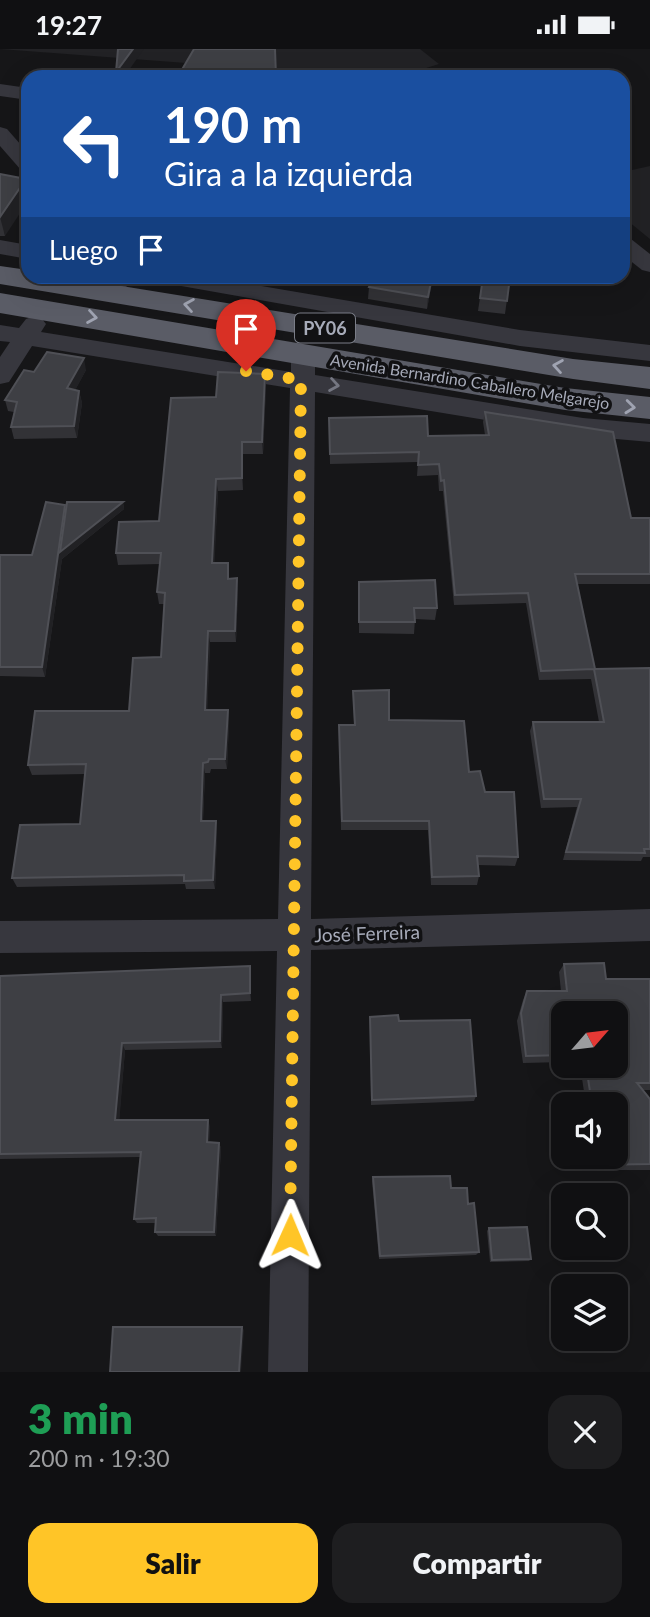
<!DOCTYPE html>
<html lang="es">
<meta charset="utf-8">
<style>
:root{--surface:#101012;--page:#1e1e20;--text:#f1f3f6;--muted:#9c9d9f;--line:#303032;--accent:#ffc527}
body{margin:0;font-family:Lato,sans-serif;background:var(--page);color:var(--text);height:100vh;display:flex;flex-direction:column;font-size:26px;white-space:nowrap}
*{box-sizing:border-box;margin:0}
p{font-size:23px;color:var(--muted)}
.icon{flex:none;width:38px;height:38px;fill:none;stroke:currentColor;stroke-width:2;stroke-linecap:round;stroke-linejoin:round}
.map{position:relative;height:1323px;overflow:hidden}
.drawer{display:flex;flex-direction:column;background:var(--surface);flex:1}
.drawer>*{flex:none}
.hud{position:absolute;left:21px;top:21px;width:609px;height:214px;border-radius:21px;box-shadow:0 7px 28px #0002,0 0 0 2px var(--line);background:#1a4fa0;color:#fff;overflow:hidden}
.needle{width:46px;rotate:62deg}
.controls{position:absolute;left:551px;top:952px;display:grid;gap:14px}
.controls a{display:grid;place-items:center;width:77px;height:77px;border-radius:14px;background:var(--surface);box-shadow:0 7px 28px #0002,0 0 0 2px var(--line);font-size:35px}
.pin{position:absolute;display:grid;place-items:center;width:60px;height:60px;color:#fff;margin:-72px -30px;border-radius:50% 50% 50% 0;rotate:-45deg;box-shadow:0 0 7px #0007}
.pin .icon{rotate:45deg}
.me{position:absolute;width:77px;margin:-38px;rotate:1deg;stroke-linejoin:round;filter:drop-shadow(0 0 5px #0008)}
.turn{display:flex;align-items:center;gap:24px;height:147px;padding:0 28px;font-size:32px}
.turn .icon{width:91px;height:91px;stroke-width:2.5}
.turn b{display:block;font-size:49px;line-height:60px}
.then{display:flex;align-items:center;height:66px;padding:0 28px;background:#0003;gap:14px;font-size:26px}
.round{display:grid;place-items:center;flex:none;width:74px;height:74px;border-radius:21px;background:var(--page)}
.head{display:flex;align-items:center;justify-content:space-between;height:119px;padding:0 28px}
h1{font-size:42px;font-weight:800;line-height:52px;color:#1e9e55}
.button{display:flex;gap:14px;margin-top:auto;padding:14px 28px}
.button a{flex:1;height:80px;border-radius:21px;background:var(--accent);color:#111;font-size:28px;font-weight:800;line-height:80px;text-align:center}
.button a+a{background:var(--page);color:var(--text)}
.status{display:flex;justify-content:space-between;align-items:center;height:49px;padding:0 35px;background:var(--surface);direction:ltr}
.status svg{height:19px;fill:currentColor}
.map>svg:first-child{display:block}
.built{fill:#222225}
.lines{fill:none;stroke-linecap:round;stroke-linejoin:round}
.minor{fill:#37373e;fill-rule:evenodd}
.trunk{fill:#5a5c66;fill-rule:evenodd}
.wall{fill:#323236}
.shaded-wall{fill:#212124}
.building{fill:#3e3f44;stroke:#4f5056;stroke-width:2}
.oneway{stroke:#9fa3b1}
.oneway2{stroke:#757782}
.route{stroke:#ffc527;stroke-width:12;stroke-dasharray:0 21.6}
.labels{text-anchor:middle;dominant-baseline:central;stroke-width:7;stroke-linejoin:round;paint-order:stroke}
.far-street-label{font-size:16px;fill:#a7abb9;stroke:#111113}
.shield{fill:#111113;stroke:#7a7d87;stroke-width:2}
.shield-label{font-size:18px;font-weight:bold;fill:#a7abb9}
.street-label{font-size:19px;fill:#a7abb9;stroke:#111113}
</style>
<div class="status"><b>19:27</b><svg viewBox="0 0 49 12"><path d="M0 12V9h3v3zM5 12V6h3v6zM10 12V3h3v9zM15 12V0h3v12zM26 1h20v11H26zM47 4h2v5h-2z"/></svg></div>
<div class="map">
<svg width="650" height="1323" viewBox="0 0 650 1323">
<rect width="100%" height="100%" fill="#161618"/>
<g class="built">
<path d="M 0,0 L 420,0 L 439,15 L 397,28 L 373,28 Z"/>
<path d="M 650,117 L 650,190 L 623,168 L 623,123 Z"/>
</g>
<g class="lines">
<g class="minor">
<path d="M 0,35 L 28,39 L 28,51 L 0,47 Z"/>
<path d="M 0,78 L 7,80 L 28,104 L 28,123 L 21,121 L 0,97 Z"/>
<path d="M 623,188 L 631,190 L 650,205 L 650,223 L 642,221 L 623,206 Z"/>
<path d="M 0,191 L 28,196 L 28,210 L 0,205 Z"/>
<path d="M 102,228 L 124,228 L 128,243 L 125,248 L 117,250 L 109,248 Z"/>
<path d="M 159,228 L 208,228 L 520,281 L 650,296 L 650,312 L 520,297 L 170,235 L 162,233 Z"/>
<path d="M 34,267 L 42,270 L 46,275 L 41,283 L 291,323 L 291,304 L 295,298 L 303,296 L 311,298 L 315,304 L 315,326 L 583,369 L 650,375 L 650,393 L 583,387 L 315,343 L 311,870 L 650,860 L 650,892 L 311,901 L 308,1323 L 268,1323 L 277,902 L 0,904 L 0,872 L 278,870 L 290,339 L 32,297 L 9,333 L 0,335 L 0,308 L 10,293 L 0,292 L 0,276 L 19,279 L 26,270 Z"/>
</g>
<g class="trunk">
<path d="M 0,217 L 28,221 L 28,228 L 66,228 L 573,310 L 650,318 L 650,340 L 573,330 L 0,235 Z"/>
<path d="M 0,244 L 565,339 L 650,348 L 650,370 L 565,361 L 0,264 Z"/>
</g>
</g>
<g class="wall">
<path d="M 180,24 L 276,28 L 181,28 Z"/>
<path d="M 0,125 L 5,187 L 0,187 Z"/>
<path d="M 367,228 L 433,228 L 427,260 L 368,250 L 369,238 L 373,230 L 367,229 Z"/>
<path d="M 483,228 L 510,228 L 505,265 L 478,262 Z"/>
<path d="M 559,228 L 591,228 L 590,230 Z"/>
<path d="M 86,321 L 75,341 L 79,342 L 82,354 L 77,389 L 14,390 L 11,378 L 14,363 L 8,362 L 5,351 L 34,323 Z"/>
<path d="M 265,325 L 266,338 L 263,405 L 243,405 L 243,441 L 218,442 L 214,514 L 228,514 L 229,530 L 238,541 L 236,593 L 210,593 L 207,661 L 228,661 L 229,672 L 227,720 L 211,720 L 210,724 L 205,724 L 203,772 L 217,782 L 215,840 L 186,840 L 185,835 L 17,838 L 12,829 L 80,775 L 85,725 L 32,726 L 28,716 L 129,662 L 161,608 L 164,555 L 159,555 L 157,543 L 160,515 L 118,516 L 116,504 L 159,472 L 216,348 Z"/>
<path d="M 485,363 L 631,469 L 650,469 L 650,535 L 577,535 L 595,620 L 650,619 L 650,808 L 643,808 L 641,812 L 563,811 L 577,758 L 541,759 L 530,682 L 533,673 L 599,673 L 591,630 L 539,631 L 526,554 L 454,556 L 443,442 L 439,442 L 438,426 L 417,427 L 418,413 L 330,415 L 329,369 L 428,387 L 485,386 L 483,373 Z"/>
<path d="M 123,453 L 124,460 L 62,510 L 45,628 L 0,627 L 0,506 L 32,506 L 66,460 Z"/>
<path d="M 359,533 L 437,559 L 435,571 L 415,570 L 414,585 L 359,584 Z"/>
<path d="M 353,642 L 389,671 L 469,723 L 485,743 L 518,808 L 515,817 L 478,816 L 479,827 L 477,836 L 431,836 L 428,781 L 341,781 L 339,686 L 354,676 Z"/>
<path d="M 564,915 L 606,930 L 650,930 L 650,1041 L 643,1041 L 650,1050 L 650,1121 L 586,1121 L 584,1108 L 616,1108 L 616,1055 L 586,1055 L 580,1017 L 616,1017 L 564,964 L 564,1013 L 523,1014 L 517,972 L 523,951 L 527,942 L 561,942 L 559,923 Z"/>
<path d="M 250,917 L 251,925 L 251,952 L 223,953 L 222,999 L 125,1001 L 119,1071 L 210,1077 L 209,1093 L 219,1094 L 221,1099 L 216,1187 L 158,1187 L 155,1183 L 155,1174 L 137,1174 L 134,1170 L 140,1108 L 0,1110 L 0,927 Z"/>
<path d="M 370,968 L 399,972 L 476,1047 L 474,1052 L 371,1056 Z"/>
<path d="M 373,1128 L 451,1139 L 468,1155 L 479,1203 L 476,1206 L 379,1210 L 372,1132 Z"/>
<path d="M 489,1179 L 531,1210 L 529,1212 L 490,1213 L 487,1182 Z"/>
</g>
<g class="shaded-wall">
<path d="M 133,0 L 144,0 L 124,28 L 117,28 L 116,23 Z"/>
<path d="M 26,130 L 28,139 L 28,152 L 5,187 L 0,168 Z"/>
<path d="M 432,228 L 433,228 L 427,260 L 428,248 Z"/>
<path d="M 84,309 L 86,321 L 70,351 L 67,339 Z"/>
<path d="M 265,325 L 266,338 L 263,405 L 262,393 Z"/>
<path d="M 79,342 L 82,354 L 77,389 L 74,377 Z"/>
<path d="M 242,393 L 243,405 L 243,441 L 242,429 Z"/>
<path d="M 216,430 L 218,442 L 214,526 L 212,514 Z"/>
<path d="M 123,453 L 124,460 L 62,510 L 45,628 L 42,618 L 65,456 L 68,467 Z"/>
<path d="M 237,529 L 238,541 L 236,593 L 235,582 Z"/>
<path d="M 208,582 L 210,593 L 207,672 L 205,661 Z"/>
<path d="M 228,661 L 229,672 L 227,720 L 225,710 Z"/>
<path d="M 203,714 L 205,724 L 202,782 L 201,772 Z"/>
<path d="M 216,772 L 217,782 L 215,840 L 213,831 Z"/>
<path d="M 250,917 L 251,925 L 251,952 L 250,944 Z"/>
<path d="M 221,946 L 223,953 L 222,999 L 220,992 Z"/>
<path d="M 122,994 L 125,1001 L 119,1076 L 115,1071 Z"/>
<path d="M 208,1071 L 210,1077 L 209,1099 L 207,1093 Z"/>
<path d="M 219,1094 L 221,1099 L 216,1187 L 214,1183 Z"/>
<path d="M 242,1278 L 244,1281 L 241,1323 L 239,1323 Z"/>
</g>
<g class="building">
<path d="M 118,0 L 133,0 L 116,23 Z"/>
<path d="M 194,0 L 275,0 L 276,28 L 195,28 L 196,26 L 180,24 Z"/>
<path d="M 0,125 L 26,130 L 0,168 Z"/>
<path d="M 374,228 L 432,228 L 428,248 L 369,238 Z"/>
<path d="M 483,228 L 510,228 L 507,252 L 480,249 Z"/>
<path d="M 47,303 L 84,309 L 67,339 L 79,342 L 74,377 L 11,378 L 17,353 L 5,351 L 24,321 L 34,323 Z"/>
<path d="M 218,323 L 265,325 L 262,393 L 242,393 L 242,429 L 216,430 L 212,514 L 228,514 L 228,530 L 237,529 L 235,582 L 208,582 L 205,661 L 228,661 L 225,710 L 209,710 L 208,713 L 203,714 L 201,772 L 216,772 L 213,831 L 184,832 L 184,826 L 12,829 L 20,776 L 80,775 L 86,715 L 28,716 L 35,662 L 129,662 L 133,609 L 161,608 L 165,544 L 157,543 L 161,504 L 116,504 L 119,473 L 159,472 L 171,349 L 216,348 Z"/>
<path d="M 485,363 L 613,383 L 631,469 L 650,469 L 650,525 L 575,525 L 595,620 L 650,619 L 650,800 L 644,800 L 645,804 L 566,803 L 581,750 L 544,750 L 533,673 L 604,673 L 594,620 L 541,622 L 528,544 L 455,546 L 444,431 L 441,432 L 439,415 L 418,416 L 419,403 L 330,405 L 329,369 L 427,367 L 428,387 L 489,386 Z"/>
<path d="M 46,453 L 65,456 L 42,618 L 0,618 L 0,506 L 32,506 Z"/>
<path d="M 67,453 L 123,453 L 60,503 Z"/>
<path d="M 435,531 L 437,559 L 414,559 L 415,573 L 359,573 L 359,533 Z"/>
<path d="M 389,641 L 389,671 L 464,672 L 469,723 L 480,722 L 485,743 L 514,743 L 518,808 L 477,807 L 479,827 L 432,828 L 429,772 L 342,772 L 339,676 L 355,676 L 353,642 Z"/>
<path d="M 604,914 L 606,930 L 650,930 L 650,1034 L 637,1034 L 650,1050 L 650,1115 L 591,1116 L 590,1108 L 616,1108 L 616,1055 L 592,1055 L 586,1017 L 616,1017 L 616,964 L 564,964 L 564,1006 L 526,1007 L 521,964 L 527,942 L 567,942 L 564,915 Z"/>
<path d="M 250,917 L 250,944 L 221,946 L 220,992 L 122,994 L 115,1071 L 208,1071 L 207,1093 L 219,1094 L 214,1183 L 155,1183 L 156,1169 L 134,1170 L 141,1103 L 0,1105 L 0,927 Z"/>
<path d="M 398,966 L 399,972 L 470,971 L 476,1047 L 372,1051 L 370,968 Z"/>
<path d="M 450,1127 L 451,1139 L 467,1139 L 468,1155 L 474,1154 L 479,1203 L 380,1207 L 373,1128 Z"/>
<path d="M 527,1178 L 531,1210 L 492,1211 L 489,1179 Z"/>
<path d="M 113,1278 L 242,1278 L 239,1323 L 110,1323 Z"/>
</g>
<defs><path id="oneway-chevron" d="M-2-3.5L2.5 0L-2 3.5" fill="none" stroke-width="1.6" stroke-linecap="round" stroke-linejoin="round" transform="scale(1.75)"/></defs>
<g class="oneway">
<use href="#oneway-chevron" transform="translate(189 256) rotate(-171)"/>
<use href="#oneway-chevron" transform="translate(92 268) rotate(9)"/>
<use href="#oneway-chevron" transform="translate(558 317) rotate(-171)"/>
<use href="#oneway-chevron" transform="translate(630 358) rotate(6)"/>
</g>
<use class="oneway2" href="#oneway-chevron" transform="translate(334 336) rotate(9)"/>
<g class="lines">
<path class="route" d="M 246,322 L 301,331 L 290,1186"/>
</g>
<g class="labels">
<g class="far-street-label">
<text transform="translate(470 332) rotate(9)">Avenida Bernardino Caballero Melgarejo</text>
</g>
<rect class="shield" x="295" y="264.5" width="60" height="29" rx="5"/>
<g class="shield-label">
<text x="325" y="279">PY06</text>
</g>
<g class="street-label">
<text transform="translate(367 884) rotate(-2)">José Ferreira</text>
</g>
</g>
</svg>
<div class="controls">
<a><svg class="needle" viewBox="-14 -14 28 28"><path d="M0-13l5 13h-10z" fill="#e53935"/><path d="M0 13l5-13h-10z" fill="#9c9d9f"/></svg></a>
<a><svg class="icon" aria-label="sound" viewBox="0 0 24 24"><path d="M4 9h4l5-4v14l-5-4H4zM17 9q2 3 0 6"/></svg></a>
<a><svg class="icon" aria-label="search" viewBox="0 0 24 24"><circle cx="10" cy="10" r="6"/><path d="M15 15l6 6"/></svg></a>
<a><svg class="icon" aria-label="layers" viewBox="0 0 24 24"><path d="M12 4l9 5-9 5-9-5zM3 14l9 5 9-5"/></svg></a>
</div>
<div class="pin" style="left:246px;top:322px;background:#d93025"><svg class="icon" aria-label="arrive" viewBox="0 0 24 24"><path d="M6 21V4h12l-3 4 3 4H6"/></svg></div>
<svg class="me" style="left:290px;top:1186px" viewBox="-20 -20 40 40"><path d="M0-17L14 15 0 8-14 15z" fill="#ffc527" stroke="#fff" stroke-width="4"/></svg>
<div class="hud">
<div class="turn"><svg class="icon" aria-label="left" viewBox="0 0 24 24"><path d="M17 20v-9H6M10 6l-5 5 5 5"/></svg><div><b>190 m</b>Gira a la izquierda</div></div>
<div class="then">Luego<svg class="icon" aria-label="arrive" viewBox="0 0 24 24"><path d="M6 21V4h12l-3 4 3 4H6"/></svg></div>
</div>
</div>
<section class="drawer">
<div class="head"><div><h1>3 min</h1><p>200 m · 19:30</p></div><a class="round"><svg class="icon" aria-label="close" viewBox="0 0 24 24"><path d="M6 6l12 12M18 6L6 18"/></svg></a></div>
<div class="button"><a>Salir</a><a>Compartir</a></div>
</section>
